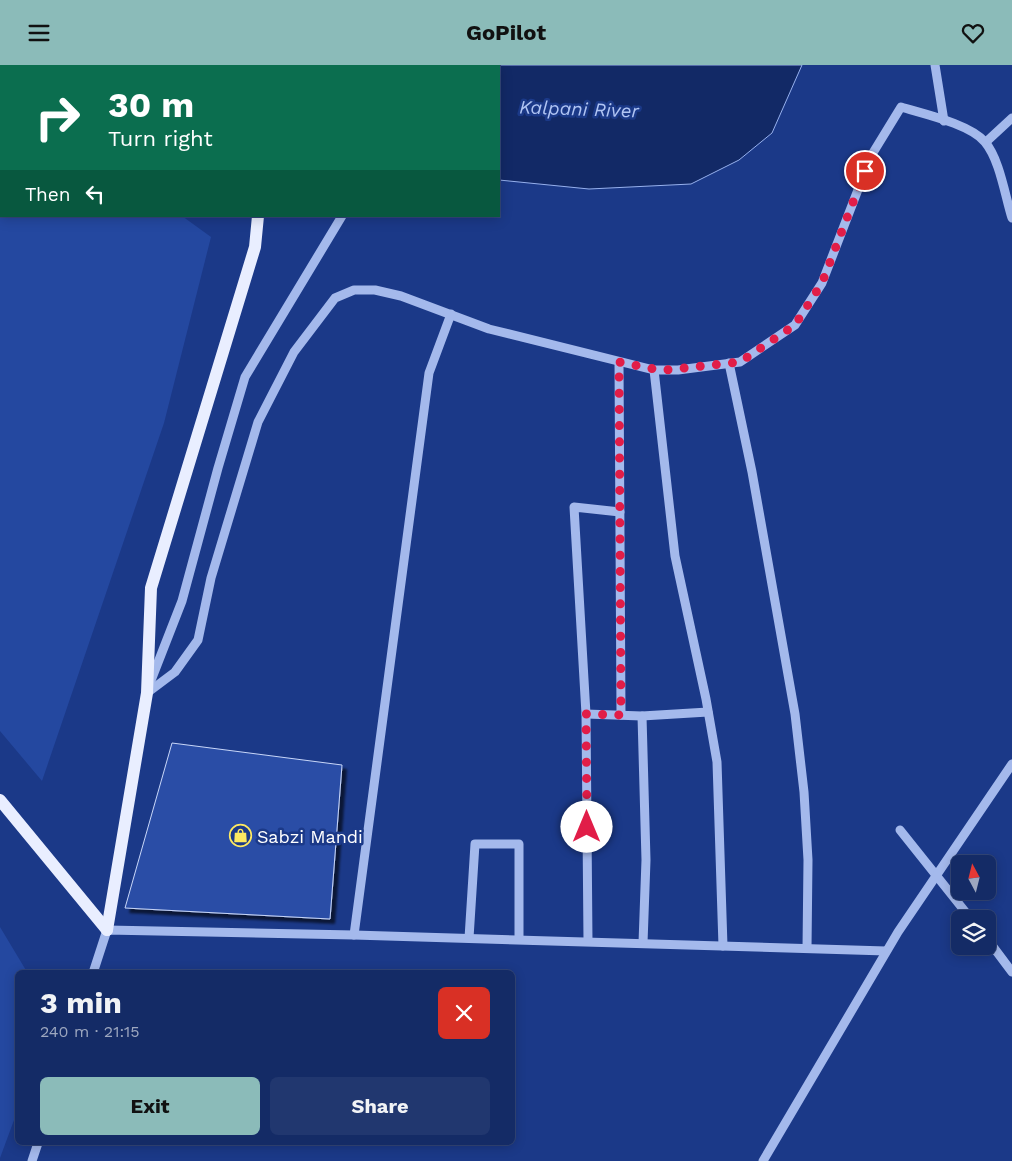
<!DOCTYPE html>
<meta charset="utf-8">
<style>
:root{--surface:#142b66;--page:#21376f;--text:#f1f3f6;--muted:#9da7bf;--line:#33477a;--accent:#8bbbb9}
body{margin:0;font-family:"Work Sans",sans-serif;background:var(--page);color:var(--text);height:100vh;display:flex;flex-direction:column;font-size:19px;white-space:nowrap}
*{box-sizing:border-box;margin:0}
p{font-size:16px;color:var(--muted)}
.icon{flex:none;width:28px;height:28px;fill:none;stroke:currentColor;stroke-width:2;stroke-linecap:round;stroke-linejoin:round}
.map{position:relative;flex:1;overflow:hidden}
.side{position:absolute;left:15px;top:905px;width:500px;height:175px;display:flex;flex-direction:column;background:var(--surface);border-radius:8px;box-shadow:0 2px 12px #0003,0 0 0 1px var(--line)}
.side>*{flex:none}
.guide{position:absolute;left:0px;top:0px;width:500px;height:152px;box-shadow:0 2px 12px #0003,0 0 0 1px var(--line);background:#0b6e4f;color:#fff;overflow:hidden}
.needle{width:32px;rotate:353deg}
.tools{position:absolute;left:951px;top:790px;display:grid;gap:10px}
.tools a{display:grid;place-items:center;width:45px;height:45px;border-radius:8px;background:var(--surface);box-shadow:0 2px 12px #0003,0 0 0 1px var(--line);font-size:25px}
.pin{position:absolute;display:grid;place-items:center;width:42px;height:42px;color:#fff;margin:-21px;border:2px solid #fff;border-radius:50%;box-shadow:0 1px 5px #0007}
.me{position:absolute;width:55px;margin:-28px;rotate:0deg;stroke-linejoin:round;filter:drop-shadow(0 0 4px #0008)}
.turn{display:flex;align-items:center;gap:18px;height:105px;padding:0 25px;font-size:22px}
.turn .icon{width:65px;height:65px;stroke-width:2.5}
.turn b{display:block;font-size:35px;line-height:42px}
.then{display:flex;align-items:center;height:48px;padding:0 25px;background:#0003;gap:10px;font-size:19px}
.round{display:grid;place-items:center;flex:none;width:52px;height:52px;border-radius:8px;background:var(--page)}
.headline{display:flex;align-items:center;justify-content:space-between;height:85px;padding:0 25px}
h1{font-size:30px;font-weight:700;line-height:38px}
.button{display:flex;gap:10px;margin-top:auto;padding:10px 25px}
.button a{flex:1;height:58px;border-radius:8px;background:var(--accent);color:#111;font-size:20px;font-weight:700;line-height:58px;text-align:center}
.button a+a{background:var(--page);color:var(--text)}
header{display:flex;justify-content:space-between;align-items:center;height:65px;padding:0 25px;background:var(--accent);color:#111;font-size:22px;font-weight:700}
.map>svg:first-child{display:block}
.green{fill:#2448a0}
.water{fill:#122966;stroke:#97b1ee}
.building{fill:#2a4ea6;stroke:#c9d7f9;filter:url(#shadow)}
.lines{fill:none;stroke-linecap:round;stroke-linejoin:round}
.minor{stroke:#a4b9ec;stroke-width:9}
.major{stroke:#e9eeff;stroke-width:12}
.route{stroke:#e11d48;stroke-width:9;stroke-dasharray:0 16.2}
.labels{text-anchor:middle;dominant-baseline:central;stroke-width:5;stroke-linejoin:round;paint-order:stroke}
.poi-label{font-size:18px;fill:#fff;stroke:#1b3988;text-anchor:start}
.water-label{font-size:19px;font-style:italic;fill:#b0c4f3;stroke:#1b3988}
</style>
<header><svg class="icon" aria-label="menu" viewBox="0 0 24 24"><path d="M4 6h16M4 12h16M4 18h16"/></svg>GoPilot<svg class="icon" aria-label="heart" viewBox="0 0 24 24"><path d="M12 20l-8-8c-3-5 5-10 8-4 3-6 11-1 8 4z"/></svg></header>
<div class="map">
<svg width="1012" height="1096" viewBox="0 0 1012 1096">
<defs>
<filter id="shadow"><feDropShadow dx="4.5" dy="4.5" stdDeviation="1" flood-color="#0009"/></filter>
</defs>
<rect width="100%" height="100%" fill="#1b3988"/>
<g class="green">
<path d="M 0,16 L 1,151 L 182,151 L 211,172 L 164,358 L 42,716 L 0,666 Z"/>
<path d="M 0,862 L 27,907 L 18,908 L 17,1047 L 0,1093 Z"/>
</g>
<path class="water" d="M 103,0 L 802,0 L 772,68 L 739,95 L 691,119 L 589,124 L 499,115 L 499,1 Z"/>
<path class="building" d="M 172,678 L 342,700 L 330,854 L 125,843 Z"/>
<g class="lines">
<g class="minor">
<path d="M 935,0 L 944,56"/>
<path d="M 432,1 L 433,0"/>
<path d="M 986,77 L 1012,53"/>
<path d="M 619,297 L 621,650"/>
<path d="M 729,298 L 752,407 L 795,649 L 804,727 L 808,795 L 807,883"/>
<path d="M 654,305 L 675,491 L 706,634 L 717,697 L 723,881"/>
<path d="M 150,618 L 182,536 L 218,403 L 245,312 L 342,151"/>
<path d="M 147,628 L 175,607 L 198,575 L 211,513 L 258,357 L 294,287 L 335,233 L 354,225 L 375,225 L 401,231 L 489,264 L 654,305 L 678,305 L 740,297 L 795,260 L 822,218 L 871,91 L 901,42 C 924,49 970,59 985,77 C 1000,95 1005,131 1012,153"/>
<path d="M 586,649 L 642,651 L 708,647"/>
<path d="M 642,651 L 646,795 L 643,878"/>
<path d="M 900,765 L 971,854"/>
<path d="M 354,870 L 429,308 L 451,249"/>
<path d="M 469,873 L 475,779 L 519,779 L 519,874"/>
<path d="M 988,875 L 1012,907"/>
<path d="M 588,876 L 586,649 L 574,442 L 620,447"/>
<path d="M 93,908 L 107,865 L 354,870 L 886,886"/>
<path d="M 32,1096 L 38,1078"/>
<path d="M 763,1096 L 898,867 L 1012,699"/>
</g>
<g class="major">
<path d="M 232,0 L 232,1"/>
<path d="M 0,735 L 107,865"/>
<path d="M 107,865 L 147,628 L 151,523 L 255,182 L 258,151"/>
</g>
</g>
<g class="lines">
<path class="route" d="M 587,762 L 586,649 L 621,650 L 619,297 L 654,304 L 666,305 L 740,297 L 795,260 L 822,218 L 865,106"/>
</g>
<defs>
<symbol id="shop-ring" viewBox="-11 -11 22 22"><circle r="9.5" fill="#1b3988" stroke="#fde961" stroke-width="1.5"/><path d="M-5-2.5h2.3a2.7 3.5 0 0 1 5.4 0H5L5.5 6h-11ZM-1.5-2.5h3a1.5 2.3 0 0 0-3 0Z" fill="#fde961"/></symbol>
</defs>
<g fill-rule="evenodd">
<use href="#shop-ring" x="228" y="758" width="25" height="25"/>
</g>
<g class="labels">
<g class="poi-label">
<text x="257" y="771">Sabzi Mandi</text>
</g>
<g class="water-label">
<text transform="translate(579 44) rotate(2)">Kalpani River</text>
</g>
</g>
</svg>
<div class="tools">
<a><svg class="needle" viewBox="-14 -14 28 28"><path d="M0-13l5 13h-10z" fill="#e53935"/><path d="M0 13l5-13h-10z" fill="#9da7bf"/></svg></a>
<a><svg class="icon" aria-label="layers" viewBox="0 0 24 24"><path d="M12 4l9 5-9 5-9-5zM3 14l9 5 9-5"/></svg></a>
</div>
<div class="pin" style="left:865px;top:106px;background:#d93025"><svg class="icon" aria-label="arrive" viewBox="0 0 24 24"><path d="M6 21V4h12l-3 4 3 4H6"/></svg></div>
<svg class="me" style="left:587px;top:762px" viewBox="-20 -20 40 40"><circle r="19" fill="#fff"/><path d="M0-13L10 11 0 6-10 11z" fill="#e11d48"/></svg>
<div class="guide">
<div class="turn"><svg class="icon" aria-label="right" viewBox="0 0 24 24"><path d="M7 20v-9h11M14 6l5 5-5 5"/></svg><div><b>30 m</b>Turn right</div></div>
<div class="then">Then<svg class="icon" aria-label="left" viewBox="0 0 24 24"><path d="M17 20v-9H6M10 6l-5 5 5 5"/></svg></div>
</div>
<section class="side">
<div class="headline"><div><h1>3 min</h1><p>240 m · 21:15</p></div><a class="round" style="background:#d93025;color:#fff"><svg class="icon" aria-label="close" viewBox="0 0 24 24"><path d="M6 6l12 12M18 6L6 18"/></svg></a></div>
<div class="button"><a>Exit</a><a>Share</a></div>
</section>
</div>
